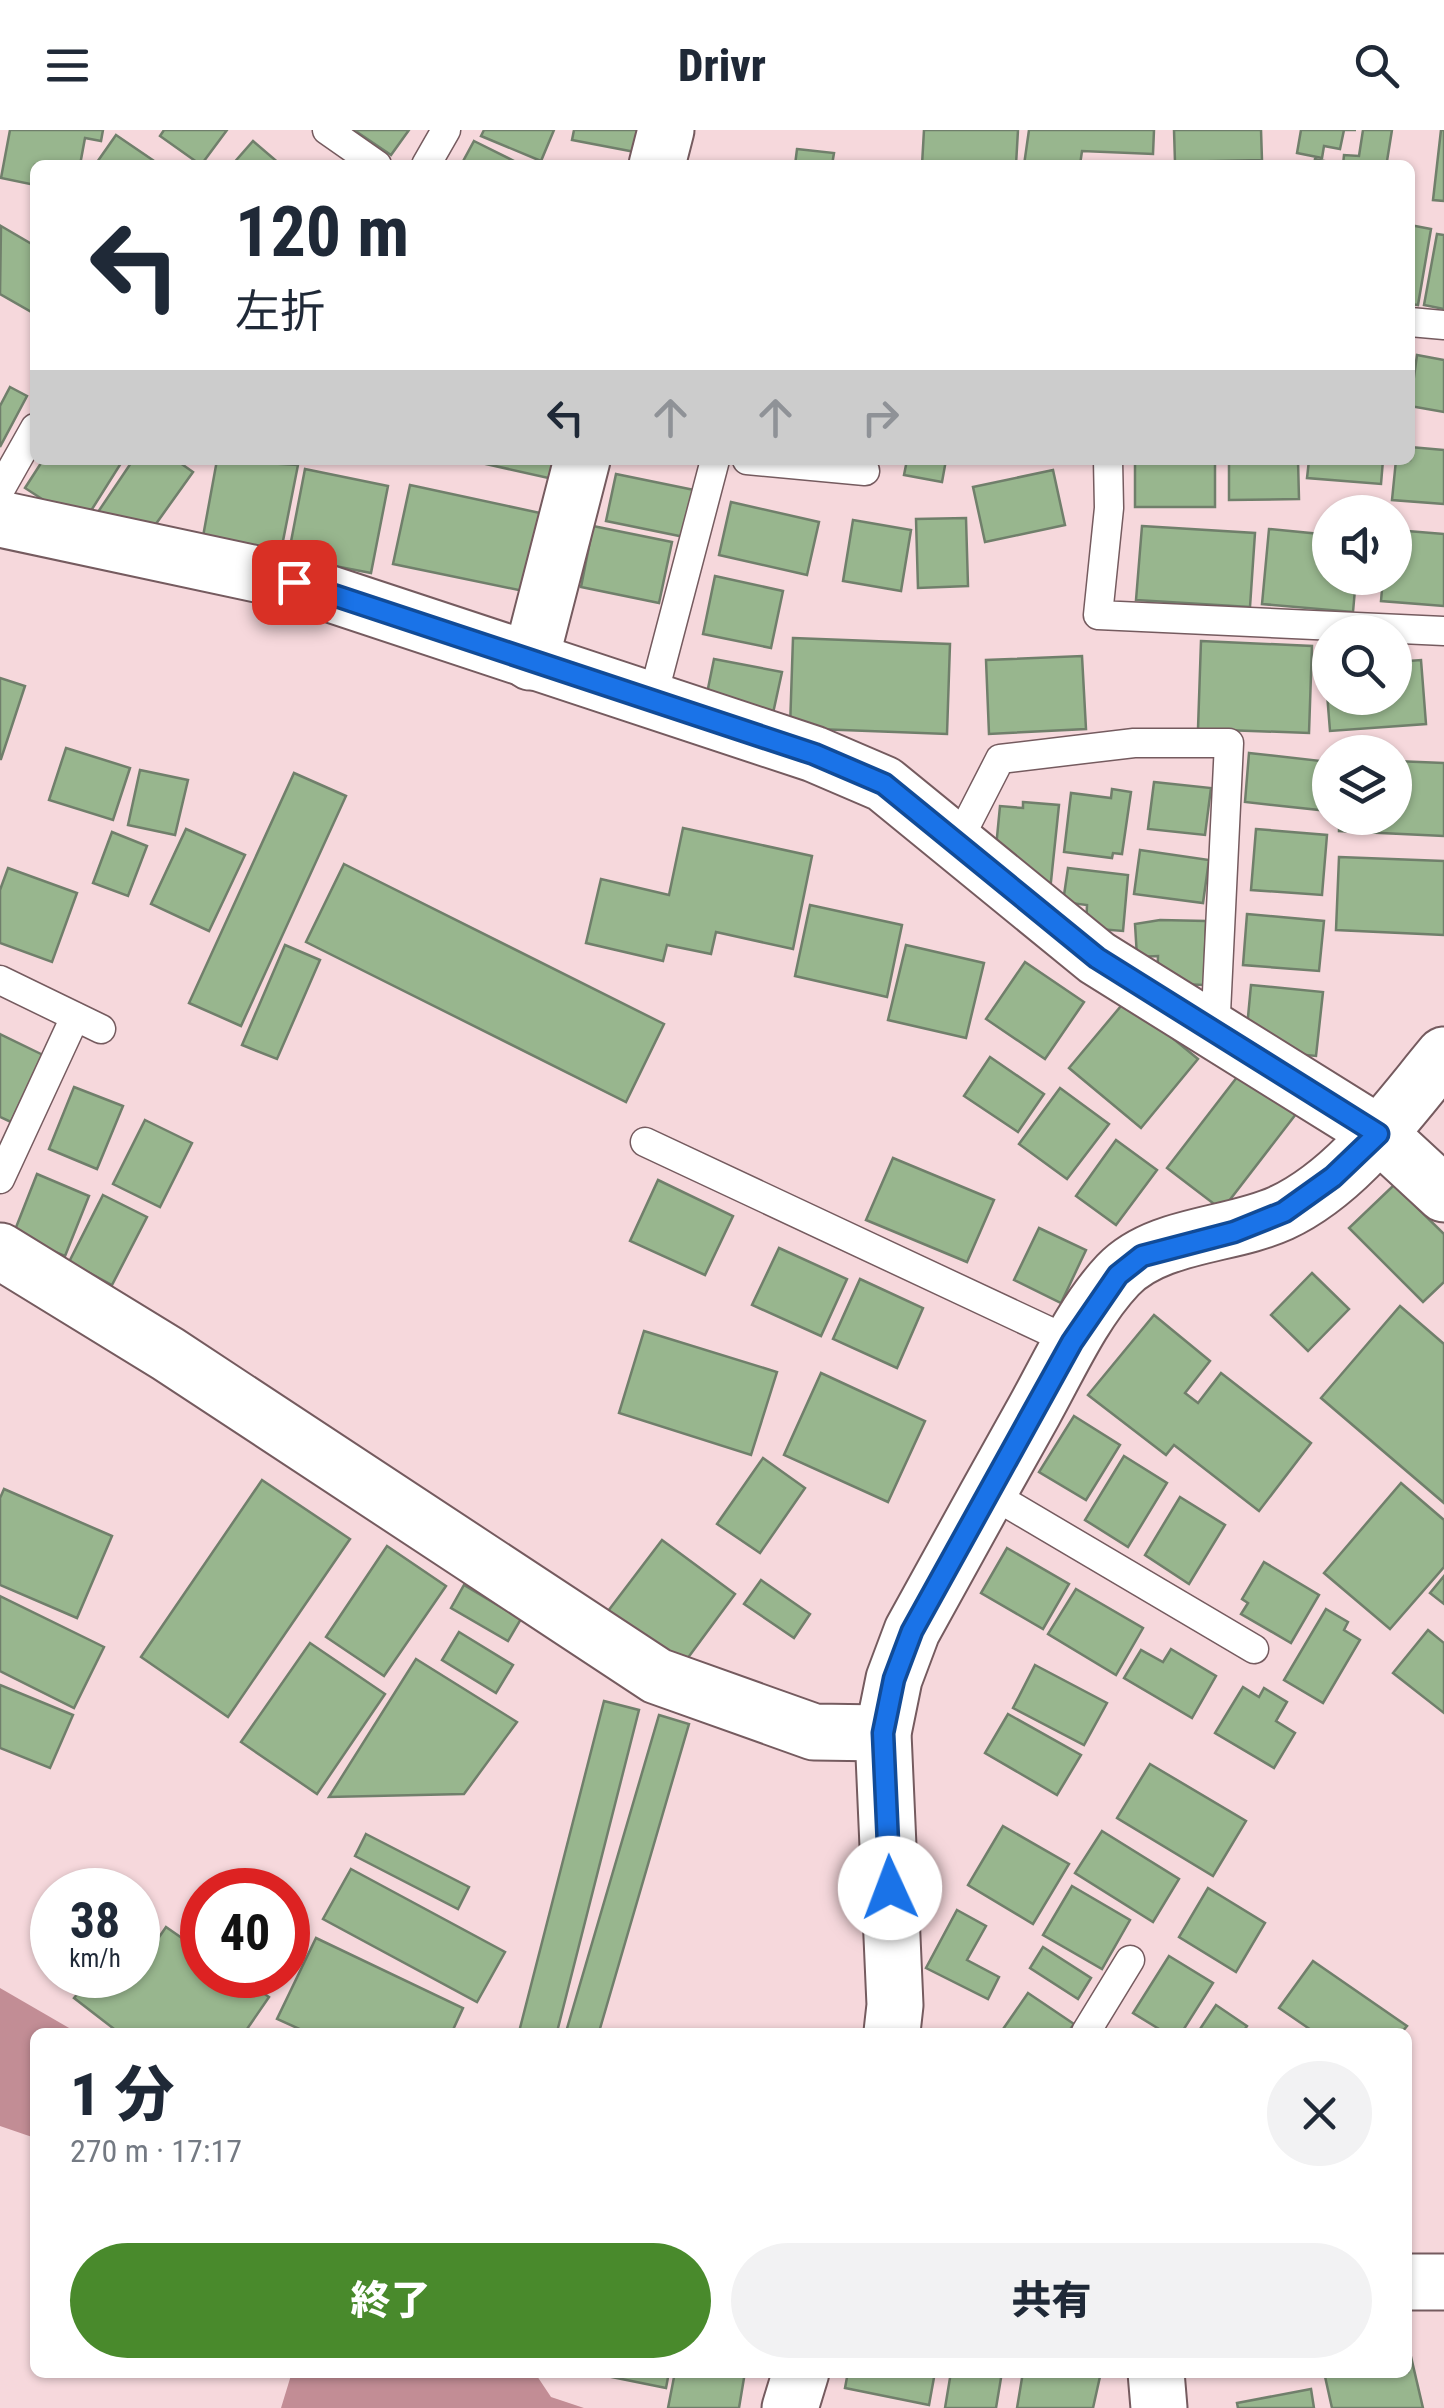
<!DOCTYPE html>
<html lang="ja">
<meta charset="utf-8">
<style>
:root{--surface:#fff;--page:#f2f2f3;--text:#1f2937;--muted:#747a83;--accent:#498a2c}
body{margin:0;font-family:"Roboto Condensed","Noto Sans JP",sans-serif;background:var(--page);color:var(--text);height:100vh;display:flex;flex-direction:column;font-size:38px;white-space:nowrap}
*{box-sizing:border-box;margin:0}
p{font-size:32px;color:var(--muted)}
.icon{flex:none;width:55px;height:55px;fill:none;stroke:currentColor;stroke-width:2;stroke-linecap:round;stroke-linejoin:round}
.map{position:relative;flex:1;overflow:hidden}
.details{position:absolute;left:30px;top:1898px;width:1382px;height:350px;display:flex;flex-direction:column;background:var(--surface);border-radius:15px;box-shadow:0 2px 8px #0004}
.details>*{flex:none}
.hud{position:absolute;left:30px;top:30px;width:1385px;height:305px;border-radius:15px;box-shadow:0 2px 8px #0004;background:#fff;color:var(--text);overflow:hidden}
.tools{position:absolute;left:1312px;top:365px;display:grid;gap:20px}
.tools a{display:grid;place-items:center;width:100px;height:100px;border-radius:50%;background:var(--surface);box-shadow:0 2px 8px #0004;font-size:50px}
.speed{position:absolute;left:30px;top:1738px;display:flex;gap:20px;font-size:50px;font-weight:700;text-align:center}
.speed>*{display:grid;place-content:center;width:130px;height:130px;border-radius:50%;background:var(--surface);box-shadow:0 2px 8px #0004;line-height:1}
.speed small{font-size:25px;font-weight:400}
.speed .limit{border:15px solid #d22;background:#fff;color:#111}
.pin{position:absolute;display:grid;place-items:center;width:85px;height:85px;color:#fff;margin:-42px;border-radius:20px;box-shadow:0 5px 15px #0006}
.me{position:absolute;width:110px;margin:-55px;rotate:358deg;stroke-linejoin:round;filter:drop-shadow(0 0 8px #0008)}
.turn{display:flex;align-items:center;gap:35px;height:210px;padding:0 40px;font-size:45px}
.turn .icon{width:130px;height:130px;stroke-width:2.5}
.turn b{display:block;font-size:70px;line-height:85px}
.lanes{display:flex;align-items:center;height:95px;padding:0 40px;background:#0003;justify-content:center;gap:50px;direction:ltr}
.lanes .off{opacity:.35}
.round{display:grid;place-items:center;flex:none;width:105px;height:105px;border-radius:52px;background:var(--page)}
.headline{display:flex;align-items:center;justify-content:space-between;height:170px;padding:0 40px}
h1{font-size:60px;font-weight:800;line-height:75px}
.action{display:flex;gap:20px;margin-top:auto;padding:20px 40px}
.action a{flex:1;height:115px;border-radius:60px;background:var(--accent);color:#fff;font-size:40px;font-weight:800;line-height:115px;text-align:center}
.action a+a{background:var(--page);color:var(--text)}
header{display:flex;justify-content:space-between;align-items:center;height:130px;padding:0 40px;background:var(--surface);font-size:45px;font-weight:800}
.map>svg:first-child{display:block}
.forest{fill:#c28d95}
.building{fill:#98b68e;stroke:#707f6b;stroke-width:2.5}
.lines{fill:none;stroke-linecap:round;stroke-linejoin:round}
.service-casing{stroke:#755b5f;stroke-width:31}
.minor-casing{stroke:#755b5f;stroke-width:59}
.tertiary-casing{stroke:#755b5f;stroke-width:59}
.service{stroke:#fff;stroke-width:28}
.minor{stroke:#fff;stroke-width:55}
.tertiary{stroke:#fff;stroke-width:55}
.route-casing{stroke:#114b97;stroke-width:25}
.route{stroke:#1a73e8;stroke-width:18}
</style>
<header><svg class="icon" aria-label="menu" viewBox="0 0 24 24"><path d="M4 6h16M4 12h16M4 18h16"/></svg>Drivr<svg class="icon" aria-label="search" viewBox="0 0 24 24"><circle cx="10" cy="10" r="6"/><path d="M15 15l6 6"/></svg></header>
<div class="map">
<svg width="1444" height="2278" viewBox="0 0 1444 2278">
<rect width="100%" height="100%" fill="#f6d8dc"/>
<g class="forest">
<path d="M 0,1858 L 76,1902 L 35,1902 L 35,2008 L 0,1996 Z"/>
<path d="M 292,2242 L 535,2243 L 551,2267 L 584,2278 L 281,2278 Z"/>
</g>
<g class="building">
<path d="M 10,0 L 103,0 L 101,11 L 85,8 L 80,35 L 35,35 L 35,55 L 1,48 Z"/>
<path d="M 164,0 L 227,0 L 201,35 L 160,6 Z"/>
<path d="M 354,0 L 409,0 L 391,25 Z"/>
<path d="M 484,0 L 554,0 L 541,31 L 481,6 Z"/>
<path d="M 574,0 L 661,0 L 656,26 L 572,10 Z"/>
<path d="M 924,0 L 1018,0 L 1016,35 L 922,35 Z"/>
<path d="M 1029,0 L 1154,0 L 1153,24 L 1082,21 L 1080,35 L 1024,35 Z"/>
<path d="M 1174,0 L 1261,0 L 1262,30 L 1175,32 Z"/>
<path d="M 1301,0 L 1356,0 L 1344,0 L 1340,19 L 1324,16 L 1322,28 L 1297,23 Z"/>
<path d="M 1363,0 L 1392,0 L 1387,31 L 1408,35 L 1314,35 L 1315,29 L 1343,35 L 1344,25 L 1359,26 Z"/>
<path d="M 1441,0 L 1444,0 L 1444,71 L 1433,70 Z"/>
<path d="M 116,5 L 160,35 L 95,35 Z"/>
<path d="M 253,11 L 281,35 L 232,35 Z"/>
<path d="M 474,11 L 522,35 L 461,35 Z"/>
<path d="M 797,19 L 834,23 L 832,35 L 795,35 Z"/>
<path d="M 1410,95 L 1431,99 L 1418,175 L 1410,174 Z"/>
<path d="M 1,96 L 35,116 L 35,184 L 0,164 Z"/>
<path d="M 1437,104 L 1444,105 L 1444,179 L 1424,175 Z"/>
<path d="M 1417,225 L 1444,230 L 1444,282 L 1410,276 Z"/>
<path d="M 10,257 L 27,266 L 0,317 L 0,276 Z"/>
<path d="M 1410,317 L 1444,320 L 1444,374 L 1392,370 L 1396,330 L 1410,330 Z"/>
<path d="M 43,330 L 123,330 L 82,395 L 25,358 Z"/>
<path d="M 133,330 L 176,330 L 193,342 L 153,398 L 96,385 Z"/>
<path d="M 217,330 L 298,335 L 280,426 L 202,412 Z"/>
<path d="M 468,330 L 566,330 L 562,351 Z"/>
<path d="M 907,330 L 946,330 L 942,352 L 904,345 Z"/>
<rect x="1135" y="330" width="80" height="47"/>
<path d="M 1229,330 L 1298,330 L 1299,369 L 1229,370 Z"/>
<path d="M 1309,330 L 1383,330 L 1381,354 L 1307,348 Z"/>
<path d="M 305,339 L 388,356 L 371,443 L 288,427 Z"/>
<path d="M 1053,340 L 1065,395 L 985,412 L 973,357 Z"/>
<path d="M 616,344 L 699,361 L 689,408 L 606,391 Z"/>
<path d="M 410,355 L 554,386 L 538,464 L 393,434 Z"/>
<path d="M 731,372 L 819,392 L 807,445 L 719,425 Z"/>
<path d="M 966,388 L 968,456 L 918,458 L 916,389 Z"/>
<path d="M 853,390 L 911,400 L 901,461 L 843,451 Z"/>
<path d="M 593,396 L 672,412 L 659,473 L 581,457 Z"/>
<path d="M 1142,396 L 1255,403 L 1250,477 L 1136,470 Z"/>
<path d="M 1269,399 L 1330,405 L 1330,448 L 1356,448 L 1353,482 L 1262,474 Z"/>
<path d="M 1395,400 L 1444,404 L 1444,476 L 1381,471 L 1383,448 L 1395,448 Z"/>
<path d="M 715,446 L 783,461 L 771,518 L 703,504 Z"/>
<path d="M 793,508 L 950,514 L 947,604 L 790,598 Z"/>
<path d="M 1201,511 L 1312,516 L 1309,603 L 1198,599 Z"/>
<path d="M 1082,526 L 1086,599 L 989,604 L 986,530 Z"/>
<path d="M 714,529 L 782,542 L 770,597 L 703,583 Z"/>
<path d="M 1421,530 L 1426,594 L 1330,601 L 1325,538 L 1330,537 L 1330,568 L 1395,568 L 1395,532 Z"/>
<path d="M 0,548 L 25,556 L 1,629 L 0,629 Z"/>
<path d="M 66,618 L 130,638 L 113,690 L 49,670 Z"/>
<path d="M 1249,623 L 1330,632 L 1329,681 L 1245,672 Z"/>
<path d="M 1395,631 L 1444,633 L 1444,706 L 1339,701 L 1339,688 L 1395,688 Z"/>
<path d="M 140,640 L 188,650 L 175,705 L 128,695 Z"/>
<path d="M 294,643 L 346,666 L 241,896 L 189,873 Z"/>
<path d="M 1154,652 L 1211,658 L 1205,705 L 1148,699 Z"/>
<path d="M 1112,659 L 1131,662 L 1122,724 L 1113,723 L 1112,728 L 1064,722 L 1071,663 L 1111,668 Z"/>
<path d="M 1023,672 L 1059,675 L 1050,761 L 995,728 L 1000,676 L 1023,678 Z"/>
<path d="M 683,698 L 812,726 L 793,819 L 716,802 L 711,824 L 667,815 L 663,831 L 586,813 L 601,749 L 669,765 Z"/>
<path d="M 186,699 L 245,725 L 209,801 L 151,774 Z"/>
<path d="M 1256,699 L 1327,705 L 1322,765 L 1251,760 Z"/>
<path d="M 112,702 L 147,716 L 128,766 L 93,753 Z"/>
<path d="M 1140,720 L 1209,730 L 1203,773 L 1134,764 Z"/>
<path d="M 1339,727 L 1444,731 L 1444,805 L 1336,800 Z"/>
<path d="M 344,734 L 664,894 L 626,972 L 306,812 Z"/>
<path d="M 8,738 L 77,763 L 52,832 L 0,813 L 0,760 Z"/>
<path d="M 1068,738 L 1128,745 L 1123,801 L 1086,798 L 1087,775 L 1063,772 Z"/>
<path d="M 810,775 L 902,795 L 887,867 L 795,846 Z"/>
<path d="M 1247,784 L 1324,791 L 1319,841 L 1243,835 Z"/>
<path d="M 1160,790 L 1206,791 L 1204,855 L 1157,853 L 1158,826 L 1137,827 L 1135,794 Z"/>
<path d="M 285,815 L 320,830 L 277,929 L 242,915 Z"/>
<path d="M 906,815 L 984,833 L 966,908 L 888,890 Z"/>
<path d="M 1025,832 L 1084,872 L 1045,929 L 986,889 Z"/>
<path d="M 1251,855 L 1323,862 L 1316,926 L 1245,919 Z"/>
<path d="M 1126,870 L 1198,929 L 1141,998 L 1069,938 Z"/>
<path d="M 0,904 L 43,925 L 11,992 L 0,987 Z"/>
<path d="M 990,927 L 1044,964 L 1018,1002 L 964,966 Z"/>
<path d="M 1241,942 L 1296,984 L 1222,1080 L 1167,1038 Z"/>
<path d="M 74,957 L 123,976 L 97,1039 L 49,1019 Z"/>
<path d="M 1060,958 L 1109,994 L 1067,1049 L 1019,1014 Z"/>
<path d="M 145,990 L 192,1013 L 160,1077 L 113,1054 Z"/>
<path d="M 1116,1010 L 1157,1040 L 1116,1095 L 1076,1066 Z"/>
<path d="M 893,1028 L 994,1070 L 967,1132 L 866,1090 Z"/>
<path d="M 37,1044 L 89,1066 L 65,1126 L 13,1105 Z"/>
<path d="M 658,1050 L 733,1086 L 705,1145 L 630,1111 Z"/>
<path d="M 1394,1055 L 1444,1104 L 1444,1152 L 1423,1172 L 1349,1098 Z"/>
<path d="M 103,1065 L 147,1087 L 112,1155 L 69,1132 Z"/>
<path d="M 1039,1098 L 1086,1120 L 1061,1173 L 1014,1150 Z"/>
<path d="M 779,1118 L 847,1149 L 821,1206 L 752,1175 Z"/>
<path d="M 1312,1143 L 1349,1179 L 1308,1221 L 1271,1185 Z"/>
<path d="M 860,1149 L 923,1178 L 897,1238 L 833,1209 Z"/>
<path d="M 1400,1176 L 1444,1214 L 1444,1373 L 1321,1268 Z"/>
<path d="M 1154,1185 L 1210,1231 L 1185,1263 L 1198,1273 L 1221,1243 L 1311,1313 L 1259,1381 L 1174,1315 L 1166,1325 L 1088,1265 Z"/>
<path d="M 644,1201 L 777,1242 L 751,1325 L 619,1283 Z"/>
<path d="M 821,1243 L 925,1291 L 888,1372 L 784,1325 Z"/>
<path d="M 1074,1286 L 1120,1315 L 1086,1370 L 1039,1342 Z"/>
<path d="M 1124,1326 L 1167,1353 L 1128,1417 L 1085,1390 Z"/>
<path d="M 763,1328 L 805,1358 L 760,1423 L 717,1394 Z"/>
<path d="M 262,1350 L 350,1409 L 228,1587 L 141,1527 Z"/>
<path d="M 1401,1353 L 1444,1390 L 1444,1437 L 1390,1499 L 1324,1443 Z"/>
<path d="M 4,1359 L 112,1406 L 77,1488 L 0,1455 L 0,1368 Z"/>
<path d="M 1180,1367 L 1225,1395 L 1189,1454 L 1145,1425 Z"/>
<path d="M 662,1410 L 735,1464 L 676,1544 L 602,1489 Z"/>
<path d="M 387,1416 L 446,1456 L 384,1546 L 326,1507 Z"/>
<path d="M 1007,1418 L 1069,1454 L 1043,1499 L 981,1463 Z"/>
<path d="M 1264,1432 L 1319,1465 L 1291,1513 L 1241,1484 L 1248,1473 L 1242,1469 Z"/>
<path d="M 1444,1446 L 1444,1474 L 1430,1463 Z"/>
<path d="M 761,1450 L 810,1484 L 794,1508 L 744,1474 Z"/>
<path d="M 464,1455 L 521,1489 L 508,1511 L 451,1478 Z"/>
<path d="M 1076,1459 L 1143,1498 L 1116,1545 L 1048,1504 Z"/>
<path d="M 0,1466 L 104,1517 L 74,1578 L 0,1541 Z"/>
<path d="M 1326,1479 L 1348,1492 L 1344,1500 L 1360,1510 L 1323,1573 L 1284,1550 Z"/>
<path d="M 1428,1500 L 1444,1513 L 1444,1583 L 1393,1543 Z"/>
<path d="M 459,1502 L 513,1535 L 496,1563 L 442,1530 Z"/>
<path d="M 310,1513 L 385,1564 L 317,1664 L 241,1612 Z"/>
<path d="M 1171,1519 L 1216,1546 L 1192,1588 L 1124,1548 L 1141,1520 L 1163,1532 Z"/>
<path d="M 416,1529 L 517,1592 L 464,1664 L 329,1667 Z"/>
<path d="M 1035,1535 L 1107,1573 L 1084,1615 L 1013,1578 Z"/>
<path d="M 0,1555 L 73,1585 L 50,1638 L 0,1618 Z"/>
<path d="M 1243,1557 L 1259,1567 L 1264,1558 L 1287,1572 L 1276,1591 L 1295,1603 L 1274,1638 L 1215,1603 Z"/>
<path d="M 604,1571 L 639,1580 L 557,1902 L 519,1902 Z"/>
<path d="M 1008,1584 L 1081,1625 L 1057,1665 L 985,1623 Z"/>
<path d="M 659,1585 L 689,1594 L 599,1902 L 566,1902 Z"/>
<path d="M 1150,1634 L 1246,1691 L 1213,1746 L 1117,1688 Z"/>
<path d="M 1003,1696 L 1069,1734 L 1033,1794 L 968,1755 Z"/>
<path d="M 1102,1701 L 1179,1749 L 1153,1792 L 1075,1743 Z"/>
<path d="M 366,1704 L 469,1757 L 458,1779 L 355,1726 Z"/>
<path d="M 351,1739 L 505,1822 L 477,1872 L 323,1789 Z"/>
<path d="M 1072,1756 L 1130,1790 L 1102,1839 L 1043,1805 Z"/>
<path d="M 1208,1758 L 1265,1793 L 1236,1842 L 1179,1807 Z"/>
<path d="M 957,1780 L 986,1796 L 967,1830 L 999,1847 L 988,1869 L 926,1838 Z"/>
<path d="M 166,1797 L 202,1822 L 202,1845 L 237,1845 L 269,1867 L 245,1902 L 118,1902 L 74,1868 L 93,1845 L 138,1845 L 138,1828 L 142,1832 Z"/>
<path d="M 316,1808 L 463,1878 L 452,1902 L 306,1902 L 277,1889 Z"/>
<path d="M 1043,1817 L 1091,1848 L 1078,1869 L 1030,1838 Z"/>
<path d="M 1169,1826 L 1213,1853 L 1182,1902 L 1164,1902 L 1133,1883 Z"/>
<path d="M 1313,1831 L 1407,1896 L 1402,1902 L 1314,1902 L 1279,1878 Z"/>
<path d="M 1028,1863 L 1074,1894 L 1068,1902 L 1001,1902 Z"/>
<path d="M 1216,1875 L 1247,1896 L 1243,1902 L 1198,1902 Z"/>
<path d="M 1408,2214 L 1423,2278 L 1332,2278 L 1324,2242 L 1408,2242 Z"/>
<path d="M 587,2242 L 669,2242 L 666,2258 Z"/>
<path d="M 675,2242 L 745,2242 L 739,2278 L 668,2278 Z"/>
<path d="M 848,2242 L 935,2242 L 929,2275 L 845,2258 Z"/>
<path d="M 951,2242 L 1002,2242 L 996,2278 L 945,2278 Z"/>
<path d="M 1023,2242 L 1101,2242 L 1093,2278 L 1017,2278 Z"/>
<path d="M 1311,2259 L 1314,2278 L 1238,2278 L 1237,2273 Z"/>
</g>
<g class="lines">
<defs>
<g id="service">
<path d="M 327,0 L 377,35"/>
<path d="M 426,35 L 446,0"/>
<path d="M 1410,192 L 1444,195"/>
<path d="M 747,330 L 865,341"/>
<path d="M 1108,330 L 1109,378 L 1098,485 L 1444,501"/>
<path d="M 0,360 L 35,298"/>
<path d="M 652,570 L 715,330"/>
<path d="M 957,713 L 1000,629 L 1134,613 L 1229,613 L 1215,904"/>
<path d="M 0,850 L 101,899"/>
<path d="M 645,1012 L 1072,1212"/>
<path d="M 0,1049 L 75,887"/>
<path d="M 988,1362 L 1254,1519"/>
<path d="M 1086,1902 L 1130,1830"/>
</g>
<g id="minor">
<path d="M 657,35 L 666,0"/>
<path d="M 0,389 L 294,452 L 814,624 L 884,654 L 1097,828 L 1378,1003 L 1444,1064"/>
<path d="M 530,532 L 582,330"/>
<path d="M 0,1121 L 168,1224 L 657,1546 L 814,1602 L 883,1603"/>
<path d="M 1408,2152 L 1444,2152"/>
<path d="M 1156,2242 L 1159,2278"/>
</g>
<g id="tertiary">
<path d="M 892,1902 L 895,1875 L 883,1603 L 894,1549 L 912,1501 C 952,1428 993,1354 1034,1281 C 1059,1236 1083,1182 1118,1145 C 1157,1104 1231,1106 1281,1083 C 1348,1052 1398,980 1444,925"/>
<path d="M 790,2278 L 801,2242"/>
</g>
</defs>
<use href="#service" class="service-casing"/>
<use href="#minor" class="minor-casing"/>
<use href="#tertiary" class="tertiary-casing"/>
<use href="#service" class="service"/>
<use href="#minor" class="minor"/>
<use href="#tertiary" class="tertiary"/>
</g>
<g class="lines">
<defs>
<path id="route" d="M 294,452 L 814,624 L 884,654 L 1097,828 L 1378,1004 L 1333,1047 L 1284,1082 L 1234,1102 L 1142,1126 L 1118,1145 L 1072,1212 L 912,1501 L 894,1549 L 883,1603 L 890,1758"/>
</defs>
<use href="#route" class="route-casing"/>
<use href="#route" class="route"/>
</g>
</svg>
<div class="tools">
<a><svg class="icon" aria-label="sound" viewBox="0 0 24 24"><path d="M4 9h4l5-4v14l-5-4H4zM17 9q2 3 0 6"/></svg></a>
<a><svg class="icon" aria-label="search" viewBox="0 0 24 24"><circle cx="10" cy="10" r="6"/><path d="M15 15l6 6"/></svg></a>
<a><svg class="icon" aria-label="layers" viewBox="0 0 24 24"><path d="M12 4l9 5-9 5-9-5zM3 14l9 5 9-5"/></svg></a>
</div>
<div class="speed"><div>38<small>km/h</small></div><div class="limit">40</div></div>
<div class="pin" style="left:294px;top:452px;background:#d93025"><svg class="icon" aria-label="arrive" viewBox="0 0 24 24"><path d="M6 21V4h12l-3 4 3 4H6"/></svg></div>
<svg class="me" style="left:890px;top:1758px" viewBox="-20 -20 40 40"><circle r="19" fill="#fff"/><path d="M0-13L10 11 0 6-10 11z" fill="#1a73e8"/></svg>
<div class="hud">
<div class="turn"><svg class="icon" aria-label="left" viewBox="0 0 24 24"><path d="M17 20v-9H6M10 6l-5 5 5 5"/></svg><div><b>120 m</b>左折</div></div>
<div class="lanes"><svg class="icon" aria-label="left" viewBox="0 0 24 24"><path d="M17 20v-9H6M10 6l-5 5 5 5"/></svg><svg class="icon off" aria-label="ahead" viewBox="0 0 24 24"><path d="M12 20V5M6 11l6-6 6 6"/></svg><svg class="icon off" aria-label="ahead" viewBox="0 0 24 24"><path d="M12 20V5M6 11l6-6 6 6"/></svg><svg class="icon off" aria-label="right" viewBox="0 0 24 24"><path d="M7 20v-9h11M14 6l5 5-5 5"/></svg></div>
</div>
<section class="details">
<div class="headline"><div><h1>1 分</h1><p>270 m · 17:17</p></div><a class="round"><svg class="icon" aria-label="close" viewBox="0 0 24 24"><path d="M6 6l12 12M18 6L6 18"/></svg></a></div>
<div class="action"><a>終了</a><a>共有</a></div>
</section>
</div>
